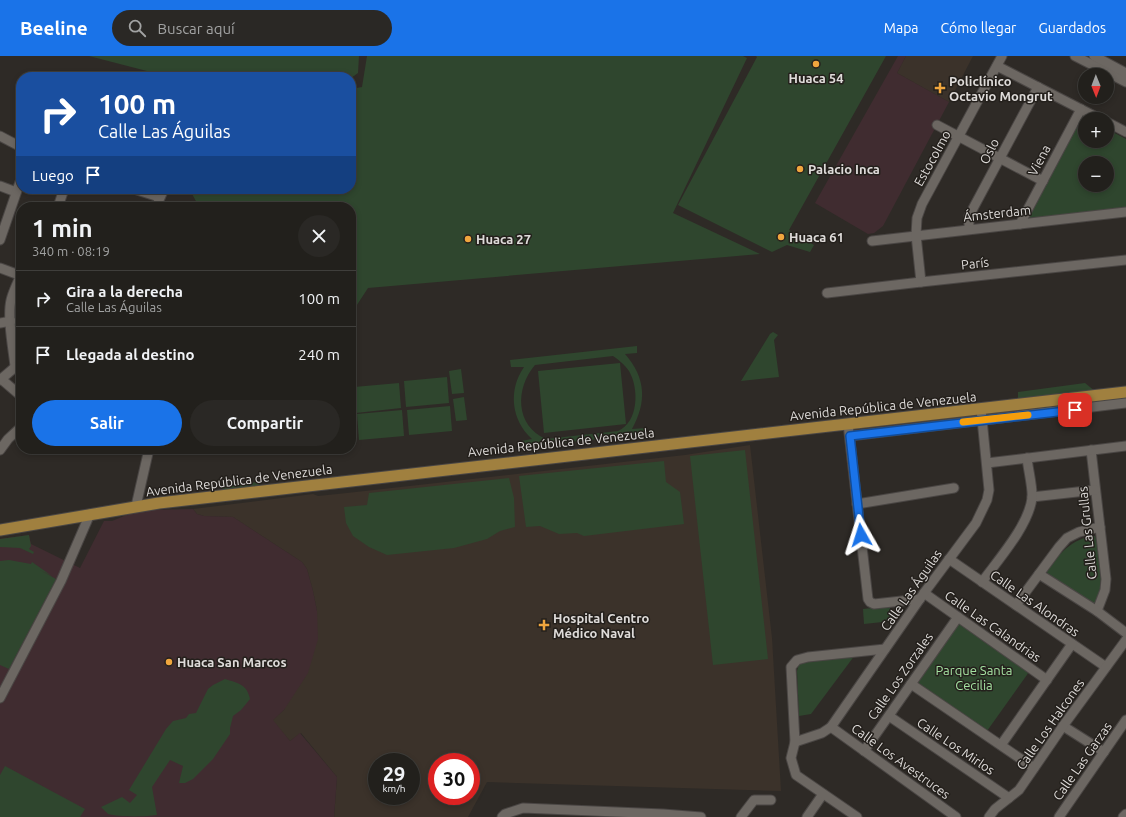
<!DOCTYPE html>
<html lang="es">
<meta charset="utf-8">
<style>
:root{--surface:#22201c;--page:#2a2825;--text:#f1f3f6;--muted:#a2a3a3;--line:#3f3e3b;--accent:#1a73e8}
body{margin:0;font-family:Ubuntu,sans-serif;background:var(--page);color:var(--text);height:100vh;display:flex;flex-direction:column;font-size:15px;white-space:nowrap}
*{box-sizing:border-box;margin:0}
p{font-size:13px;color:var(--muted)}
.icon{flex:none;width:22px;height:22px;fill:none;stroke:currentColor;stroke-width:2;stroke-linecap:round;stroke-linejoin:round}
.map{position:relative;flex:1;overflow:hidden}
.details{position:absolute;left:16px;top:146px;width:340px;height:252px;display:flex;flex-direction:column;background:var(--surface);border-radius:16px;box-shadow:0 2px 6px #0003,0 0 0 1px var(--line)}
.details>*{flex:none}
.banner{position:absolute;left:16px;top:16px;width:340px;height:122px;border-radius:16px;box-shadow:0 2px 6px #0003,0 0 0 1px var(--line);background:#1a4fa0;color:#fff;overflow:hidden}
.needle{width:26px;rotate:179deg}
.buttons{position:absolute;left:1078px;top:12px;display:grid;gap:8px}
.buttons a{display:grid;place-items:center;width:36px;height:36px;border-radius:50%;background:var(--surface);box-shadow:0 2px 6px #0003,0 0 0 1px var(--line);font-size:20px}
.speed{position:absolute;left:368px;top:697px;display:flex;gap:8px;font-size:20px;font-weight:700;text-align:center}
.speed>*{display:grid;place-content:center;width:52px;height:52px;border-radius:50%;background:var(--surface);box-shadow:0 2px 6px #0003,0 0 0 1px var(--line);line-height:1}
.speed small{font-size:10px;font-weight:400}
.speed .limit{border:6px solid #d22;background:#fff;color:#111}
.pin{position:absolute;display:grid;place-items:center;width:34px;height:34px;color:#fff;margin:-17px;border-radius:8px;box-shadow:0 2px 6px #0006}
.me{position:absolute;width:44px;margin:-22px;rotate:354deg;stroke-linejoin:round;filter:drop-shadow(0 0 3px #0008)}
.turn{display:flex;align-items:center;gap:14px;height:84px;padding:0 16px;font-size:18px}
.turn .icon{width:52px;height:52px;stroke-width:2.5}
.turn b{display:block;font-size:28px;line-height:34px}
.then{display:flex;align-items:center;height:38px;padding:0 16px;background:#0003;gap:8px;font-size:15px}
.round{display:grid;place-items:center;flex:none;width:42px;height:42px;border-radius:21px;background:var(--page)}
.summary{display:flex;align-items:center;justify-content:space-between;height:68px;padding:0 16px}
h1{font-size:24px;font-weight:700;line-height:30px}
.action{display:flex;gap:8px;margin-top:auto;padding:8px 16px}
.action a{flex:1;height:46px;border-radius:24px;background:var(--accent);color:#fff;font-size:16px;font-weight:700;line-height:46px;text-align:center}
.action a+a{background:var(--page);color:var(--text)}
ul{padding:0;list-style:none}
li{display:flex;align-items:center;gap:12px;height:56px;padding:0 16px;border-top:1px solid var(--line)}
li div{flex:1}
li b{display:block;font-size:15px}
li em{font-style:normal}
header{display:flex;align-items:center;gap:24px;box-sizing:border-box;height:56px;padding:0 20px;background:var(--accent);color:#fff}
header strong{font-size:19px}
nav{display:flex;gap:22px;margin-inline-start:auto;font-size:14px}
.search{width:280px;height:36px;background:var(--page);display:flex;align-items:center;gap:10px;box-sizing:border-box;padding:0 14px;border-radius:22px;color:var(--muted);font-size:15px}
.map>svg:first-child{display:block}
.built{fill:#3b322a;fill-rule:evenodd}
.education{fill:#402c30}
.green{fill:#2f462e;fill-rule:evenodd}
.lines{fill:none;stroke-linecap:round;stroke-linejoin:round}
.minor-casing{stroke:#4a4644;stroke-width:11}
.major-casing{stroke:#4a4644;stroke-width:13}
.minor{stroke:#6c6762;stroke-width:9}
.major{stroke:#a0803f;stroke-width:11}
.route-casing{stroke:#114b97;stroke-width:10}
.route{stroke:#1a73e8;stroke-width:7}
.slow{stroke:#f59e0b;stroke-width:7}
.poi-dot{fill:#f0a63e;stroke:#24201c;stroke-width:1.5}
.labels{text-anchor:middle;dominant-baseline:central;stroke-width:3;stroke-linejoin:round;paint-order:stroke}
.poi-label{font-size:13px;font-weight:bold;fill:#dedbd9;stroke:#24201c;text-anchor:start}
.street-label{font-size:13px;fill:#dedbd9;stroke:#24201c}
.park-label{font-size:13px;fill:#a4e1a1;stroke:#24201c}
</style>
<header>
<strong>Beeline</strong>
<div class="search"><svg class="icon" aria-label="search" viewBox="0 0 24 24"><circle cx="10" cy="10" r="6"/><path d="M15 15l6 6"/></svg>Buscar aquí</div>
<nav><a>Mapa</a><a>Cómo llegar</a><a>Guardados</a></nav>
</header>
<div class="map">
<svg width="1126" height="761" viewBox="0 0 1126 761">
<rect width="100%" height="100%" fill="#2e2a26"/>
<g class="built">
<path d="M 906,0 L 973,0 L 949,46 L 897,17 Z"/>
<path d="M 750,389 L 772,582 L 781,735 L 487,726 L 468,761 L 334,761 L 337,721 L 301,677 L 290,685 L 272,664 L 284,654 L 317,555 L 313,535 L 307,513 L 302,506 L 233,461 L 204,460 L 197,458 L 193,453 L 313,438 L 318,440 L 347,437 L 685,399 ZM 377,706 L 411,706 L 411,740 L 377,740 ZM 437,706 L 471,706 L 471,740 L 437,740 Z"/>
</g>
<g class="education">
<path d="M 898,0 L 906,0 L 897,17 L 949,46 L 883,170 L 874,177 L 868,178 L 815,147 Z"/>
<path d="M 193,453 L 197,458 L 204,460 L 233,461 L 302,506 L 307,513 L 313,535 L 317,555 L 318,583 L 308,617 L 284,654 L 273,664 L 290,685 L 300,677 L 337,721 L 334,761 L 0,761 L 0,483 L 29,479 L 31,488 L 80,512 L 104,465 L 112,465 L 129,458 L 150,454 Z"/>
</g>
<g class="green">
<path d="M 89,0 L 359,0 L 358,17 L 351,22 L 351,21 L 170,21 Z"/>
<path d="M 367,0 L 743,0 L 747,2 L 673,157 L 760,198 L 368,232 L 351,258 L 351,151 L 203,151 L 197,147 L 191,136 L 193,133 L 351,133 L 351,33 L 362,31 Z"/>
<path d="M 756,0 L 886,0 L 789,174 L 814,189 L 810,196 L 787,189 L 772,196 L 678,149 L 757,1 Z"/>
<path d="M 1082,60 L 1087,63 L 1085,63 L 1085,85 L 1107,85 L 1107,73 L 1126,83 L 1126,152 L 1027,163 ZM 1085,107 L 1107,107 L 1107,129 L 1085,129 Z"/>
<path d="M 773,276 L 778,279 L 774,284 L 779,321 L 741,325 L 770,278 Z"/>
<path d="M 637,290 L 637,297 L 625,298 C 646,322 647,346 632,373 L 646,372 L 647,378 L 521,391 L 521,385 L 532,383 C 511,364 508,334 524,311 L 511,311 L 510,304 ZM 613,300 C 619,304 624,308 629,315 C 639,332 639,366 618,375 L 546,383 C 515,370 515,332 535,309 Z"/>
<path d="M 620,307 L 626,368 L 544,377 L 538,315 Z"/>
<path d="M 461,313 L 464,337 L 452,338 L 449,315 Z"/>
<path d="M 447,321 L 449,347 L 406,351 L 404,325 Z"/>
<path d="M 399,327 L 401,352 L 356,357 L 354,331 Z"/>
<path d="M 1085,327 L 1096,336 L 1018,345 L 1018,336 Z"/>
<path d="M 464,341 L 467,364 L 456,365 L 453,343 Z"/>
<path d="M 450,350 L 452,375 L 409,379 L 407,354 Z"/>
<path d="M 402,354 L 404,380 L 359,384 L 357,358 Z"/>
<path d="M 745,394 L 768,603 L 713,609 L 690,400 Z"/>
<path d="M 664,405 L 666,426 L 680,436 L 684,468 L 584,480 L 577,477 L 559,478 L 540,470 L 526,471 L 519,420 Z"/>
<path d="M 509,422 L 514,442 L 515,471 L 500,475 L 487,483 L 454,492 L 387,499 L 369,491 L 353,480 L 346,467 L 344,451 L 367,449 L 369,437 Z"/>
<path d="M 259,426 L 260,433 L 223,437 L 222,430 Z"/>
<path d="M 29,479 L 31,490 L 29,493 L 34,496 L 33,498 L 20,492 L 0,491 L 0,483 Z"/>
<path d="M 1095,480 C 1101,497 1103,521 1099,538 C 1098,542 1095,546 1093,550 L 1046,516 C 1059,498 1072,482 1095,480 Z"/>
<path d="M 9,504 L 31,508 L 32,506 L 52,520 L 40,514 L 56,523 L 9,613 L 0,609 L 0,505 Z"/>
<path d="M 890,550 L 892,565 L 864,568 L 863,553 Z"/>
<path d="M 959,567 L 1029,616 L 987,675 L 918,627 Z"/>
<path d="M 855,599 L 811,658 L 799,660 L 797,615 L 799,608 L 806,604 Z"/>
<path d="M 225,623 C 238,627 247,628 250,643 L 241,654 L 233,660 L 230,672 L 230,678 L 213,703 L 193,723 L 185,727 L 179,727 L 183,710 L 170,704 L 152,731 L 157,759 C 146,761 117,761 108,758 C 106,756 103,753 101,751 L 122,741 L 130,747 L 137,739 L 129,734 L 166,673 L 173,665 L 186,662 L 189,658 L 196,657 L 208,633 L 213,629 Z"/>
<path d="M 5,710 L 85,753 L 80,761 L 0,761 L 0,719 Z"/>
</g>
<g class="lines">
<defs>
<g id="minor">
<path d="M 1075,0 L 1126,26"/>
<path d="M 1094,0 L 1126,17"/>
<path d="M 997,10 L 1100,63"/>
<path d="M 1107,66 L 1126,76"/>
<path d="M 937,69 L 1043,125"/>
<path d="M 0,80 L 21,91"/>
<path d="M 0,130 L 16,136"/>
<path d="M 134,133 L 159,141"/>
<path d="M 58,151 L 64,133"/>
<path d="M 156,151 L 164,133"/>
<path d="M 1020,168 L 1081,53"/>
<path d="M 969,173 L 969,160 L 1038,31"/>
<path d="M 0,184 L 21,123"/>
<path d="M 872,185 L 1126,156"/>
<path d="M 0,212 L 19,219 L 20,221 C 17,228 13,236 11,244 C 7,261 13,292 15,310"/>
<path d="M 921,226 L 916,179 L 917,162 L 922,148 L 1002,0"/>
<path d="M 827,237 L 921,226 L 1126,204"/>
<path d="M 0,267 L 11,265"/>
<path d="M 1,323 L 21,340"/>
<path d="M 0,324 L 20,307"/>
<path d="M 848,368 L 868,543 L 870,546 L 874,548 L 920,543"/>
<path d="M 850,380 L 1126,347"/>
<path d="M 0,394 L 8,383 L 21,371"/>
<path d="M 1091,394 L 1106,523 L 1105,534 L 1097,555"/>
<path d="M 987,407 L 1126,390"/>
<path d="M 1032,441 L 1095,434"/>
<path d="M 857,448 L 954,432"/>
<path d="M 136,450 L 149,393"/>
<path d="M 949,503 L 1106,611"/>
<path d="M 1039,518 L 1097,555 L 1126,577"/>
<path d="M 982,526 C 998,504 1029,469 1032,442 C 1033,432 1028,413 1027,402"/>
<path d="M 924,537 L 1047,624"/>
<path d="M 1016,549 L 1059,491 L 1067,482 L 1079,476 L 1100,471"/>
<path d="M 911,628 L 1034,712"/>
<path d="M 0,642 L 61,525 L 90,458"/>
<path d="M 889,660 L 1009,742"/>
<path d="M 1063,670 L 1104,696"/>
<path d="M 831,671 L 956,761"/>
<path d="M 795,686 L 822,677 L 831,671 L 924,537 L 976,467 L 987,444 L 989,434 L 981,353"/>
<path d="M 1001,689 L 1072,588"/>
<path d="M 864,695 L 958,561"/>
<path d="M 502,761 L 505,758 L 523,752 L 663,758 L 701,761"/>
<path d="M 741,761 L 754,744 L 771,744"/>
<path d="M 807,761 L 823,738"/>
<path d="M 857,761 L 796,719 L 791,702 L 795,686 L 791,611 L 797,604 L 808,601 L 885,593"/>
<path d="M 989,761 L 995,753 L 1019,734 L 1063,670 L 1126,584"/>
<path d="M 1059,761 L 1126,664"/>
<path d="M 1123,761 L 1126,758"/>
</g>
<path id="major" d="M 0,474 L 159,447 L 1126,336"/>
</defs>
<use href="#minor" class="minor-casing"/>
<use href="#major" class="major-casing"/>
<use href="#minor" class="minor"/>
<use href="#major" class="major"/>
</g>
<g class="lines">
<defs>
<path id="route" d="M 861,479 L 850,380 L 1075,354"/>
</defs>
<use href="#route" class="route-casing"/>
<use href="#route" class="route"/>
<path class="slow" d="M 963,366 L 1028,359"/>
</g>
<g class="poi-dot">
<circle cx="816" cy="8" r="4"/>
<path d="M938 26h4v4h4v4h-4v4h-4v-4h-4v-4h4z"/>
<circle cx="800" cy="113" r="4"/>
<circle cx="781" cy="181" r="4"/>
<circle cx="468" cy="183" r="4"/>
<path d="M542 563h4v4h4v4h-4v4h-4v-4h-4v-4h4z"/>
<circle cx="169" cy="606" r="4"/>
</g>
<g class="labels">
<g class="poi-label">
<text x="816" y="22" text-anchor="middle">Huaca 54</text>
<text x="949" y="25">Policlínico<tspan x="949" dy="15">Octavio Mongrut</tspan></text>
<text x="808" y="113">Palacio Inca</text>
<text x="789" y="181">Huaca 61</text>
<text x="476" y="183">Huaca 27</text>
<text x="553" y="562">Hospital Centro<tspan x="553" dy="15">Médico Naval</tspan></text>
<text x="177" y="606">Huaca San Marcos</text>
</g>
<g class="street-label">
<text transform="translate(989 95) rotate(-62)">Oslo</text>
<text transform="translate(932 102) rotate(-61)">Estocolmo</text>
<text transform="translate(1039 104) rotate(-62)">Viena</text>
<text transform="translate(997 157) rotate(-6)">Ámsterdam</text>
<text transform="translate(975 207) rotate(-6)">París</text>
<text transform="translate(883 350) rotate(-6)">Avenida República de Venezuela</text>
<text transform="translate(561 386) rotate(-6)">Avenida República de Venezuela</text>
<text transform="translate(239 424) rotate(-7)">Avenida República de Venezuela</text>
<text transform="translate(1087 477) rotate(-96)">Calle Las Grullas</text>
<text transform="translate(911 534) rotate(-55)">Calle Las Águilas</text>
<text transform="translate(1035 547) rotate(35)">Calle Las Alondras</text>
<text transform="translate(993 570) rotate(35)">Calle Las Calandrias</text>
<text transform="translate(900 620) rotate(-55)">Calle Los Zorzales</text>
<text transform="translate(1050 668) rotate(-55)">Calle Los Halcones</text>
<text transform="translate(956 690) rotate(34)">Calle Los Mirlos</text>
<text transform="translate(901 705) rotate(36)">Calle Los Avestruces</text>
<text transform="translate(1082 705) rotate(-55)">Calle Las Garzas</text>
</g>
<g class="park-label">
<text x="974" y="614">Parque Santa<tspan x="974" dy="15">Cecilia</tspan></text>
</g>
</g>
</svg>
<div class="buttons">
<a><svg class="needle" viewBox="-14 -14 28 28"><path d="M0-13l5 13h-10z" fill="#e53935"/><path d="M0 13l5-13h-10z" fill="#a2a3a3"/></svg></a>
<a>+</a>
<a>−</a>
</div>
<div class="speed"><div>29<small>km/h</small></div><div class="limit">30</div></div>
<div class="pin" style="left:1075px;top:354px;background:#d93025"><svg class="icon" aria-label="arrive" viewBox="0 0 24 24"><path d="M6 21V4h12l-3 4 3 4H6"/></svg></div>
<svg class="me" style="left:861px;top:479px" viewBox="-20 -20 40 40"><path d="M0-17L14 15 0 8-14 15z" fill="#1a73e8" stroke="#fff" stroke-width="4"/></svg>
<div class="banner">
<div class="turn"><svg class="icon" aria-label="right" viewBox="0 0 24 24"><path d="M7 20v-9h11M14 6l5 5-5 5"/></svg><div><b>100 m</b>Calle Las Águilas</div></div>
<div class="then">Luego<svg class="icon" aria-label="arrive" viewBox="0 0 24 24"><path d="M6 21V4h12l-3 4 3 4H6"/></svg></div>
</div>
<section class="details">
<div class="summary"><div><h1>1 min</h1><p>340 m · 08:19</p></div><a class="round"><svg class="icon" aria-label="close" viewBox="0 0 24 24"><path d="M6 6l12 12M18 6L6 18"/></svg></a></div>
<ul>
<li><svg class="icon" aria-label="right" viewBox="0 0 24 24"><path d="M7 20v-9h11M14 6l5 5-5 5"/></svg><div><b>Gira a la derecha</b><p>Calle Las Águilas</p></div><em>100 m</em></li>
<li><svg class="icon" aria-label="arrive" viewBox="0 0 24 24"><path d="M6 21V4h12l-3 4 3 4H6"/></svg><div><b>Llegada al destino</b></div><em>240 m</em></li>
</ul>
<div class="action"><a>Salir</a><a>Compartir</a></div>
</section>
</div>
